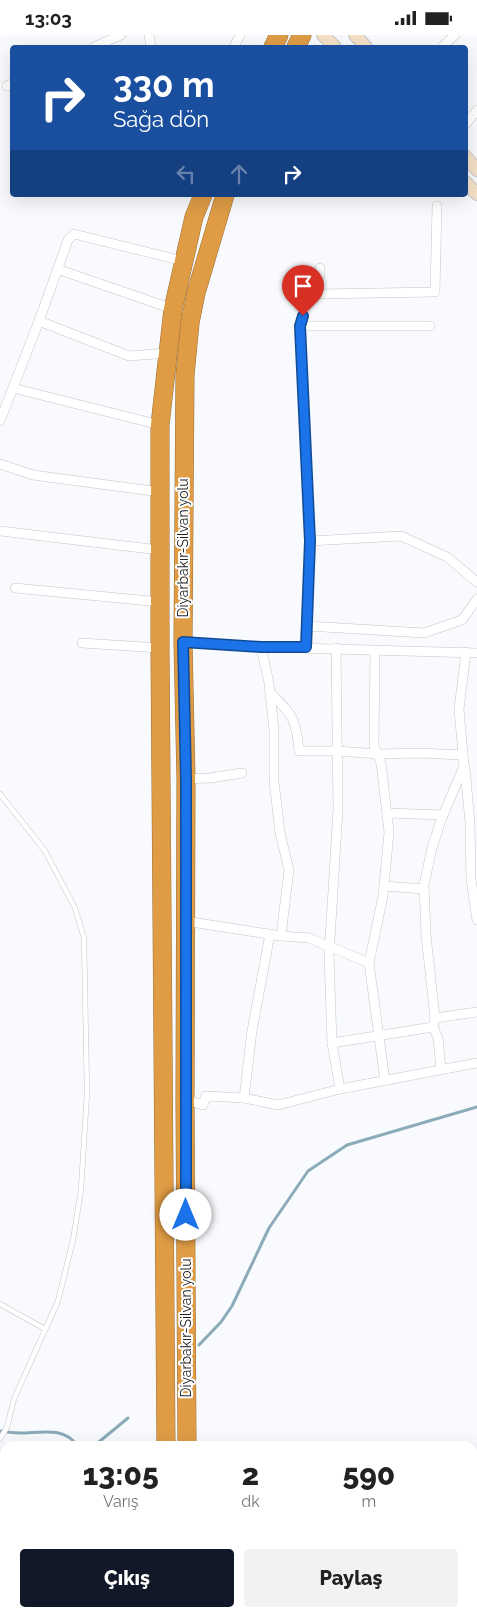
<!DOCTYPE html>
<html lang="tr">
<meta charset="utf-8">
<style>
:root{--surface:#fff;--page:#f2f2f2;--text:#222;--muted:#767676;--accent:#111827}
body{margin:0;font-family:Raleway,sans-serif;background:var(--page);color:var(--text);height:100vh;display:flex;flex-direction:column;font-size:19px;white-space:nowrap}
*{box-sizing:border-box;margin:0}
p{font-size:16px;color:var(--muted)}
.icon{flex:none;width:28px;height:28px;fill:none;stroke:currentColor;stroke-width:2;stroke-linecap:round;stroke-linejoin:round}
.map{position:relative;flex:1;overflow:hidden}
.sheet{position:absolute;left:0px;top:1406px;width:478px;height:176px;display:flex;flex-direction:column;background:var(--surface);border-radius:15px 15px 0 0;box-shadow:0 5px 20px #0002}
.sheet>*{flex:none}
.hud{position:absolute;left:10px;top:10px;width:458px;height:152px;border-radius:5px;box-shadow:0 5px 20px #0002;background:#1a4fa0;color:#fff;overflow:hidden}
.pin{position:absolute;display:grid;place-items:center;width:42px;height:42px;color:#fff;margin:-51px -21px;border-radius:50% 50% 50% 0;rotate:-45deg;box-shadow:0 0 5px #0007}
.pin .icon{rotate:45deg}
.me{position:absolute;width:55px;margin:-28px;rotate:0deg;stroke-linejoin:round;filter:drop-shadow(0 0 4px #0008)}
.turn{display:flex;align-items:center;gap:18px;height:105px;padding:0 20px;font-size:22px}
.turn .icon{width:65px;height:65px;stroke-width:2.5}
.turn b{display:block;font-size:35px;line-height:42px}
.lanes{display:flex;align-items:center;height:48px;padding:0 20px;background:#0003;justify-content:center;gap:25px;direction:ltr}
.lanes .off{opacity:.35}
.eta{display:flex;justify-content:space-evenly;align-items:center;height:85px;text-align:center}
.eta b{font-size:30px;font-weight:800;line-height:35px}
.primary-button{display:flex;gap:10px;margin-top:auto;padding:10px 20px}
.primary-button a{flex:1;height:58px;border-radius:5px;background:var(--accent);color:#fff;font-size:20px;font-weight:800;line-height:58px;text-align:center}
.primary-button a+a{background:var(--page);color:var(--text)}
.status{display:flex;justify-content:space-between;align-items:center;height:35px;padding:0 25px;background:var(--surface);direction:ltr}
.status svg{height:14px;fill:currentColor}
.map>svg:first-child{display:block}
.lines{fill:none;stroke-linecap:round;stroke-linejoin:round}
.stream{stroke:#8babb9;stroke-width:3}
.lane-casing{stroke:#c4c6c9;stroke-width:5.5}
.street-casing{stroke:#c4c6c9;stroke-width:10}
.secondary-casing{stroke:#c4c6c9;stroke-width:14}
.highway-casing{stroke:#9a6f37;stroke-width:19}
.lane{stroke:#fff;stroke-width:4.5}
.street{stroke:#fff;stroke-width:9}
.secondary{stroke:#f5e1c7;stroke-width:12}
.highway{stroke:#df9c45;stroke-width:18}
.route-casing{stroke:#114b97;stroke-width:12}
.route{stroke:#1a73e8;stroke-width:9}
.labels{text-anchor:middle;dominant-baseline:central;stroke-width:4;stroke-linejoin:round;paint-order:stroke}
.street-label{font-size:14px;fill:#1b1c1d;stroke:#fff}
</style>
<div class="status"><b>13:03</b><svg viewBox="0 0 49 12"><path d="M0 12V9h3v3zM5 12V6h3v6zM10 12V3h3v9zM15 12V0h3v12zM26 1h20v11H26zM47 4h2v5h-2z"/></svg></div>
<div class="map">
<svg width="477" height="1582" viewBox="0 0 477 1582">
<rect width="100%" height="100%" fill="#f8fafd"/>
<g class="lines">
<g class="stream">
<path d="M 199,1310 L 221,1287 L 232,1271 L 269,1193 L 308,1136 L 347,1110 L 477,1072"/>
<path d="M 0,1396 C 6,1397 13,1398 20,1398 C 40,1398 65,1391 77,1411"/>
<path d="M 94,1411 L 128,1383"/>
<path d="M 10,1582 L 12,1578"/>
</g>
<defs>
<g id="lane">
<path d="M 0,759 L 45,816 L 75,873 L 84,903 L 87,1058 L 81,1155 L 73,1205 L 58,1266 L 14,1364 L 7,1392 L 0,1404"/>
<path d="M 0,1269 L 45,1294"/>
</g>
<g id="street">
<path d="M 149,0 L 151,12"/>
<path d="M 94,12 L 121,0"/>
<path d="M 234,12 L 240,0"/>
<path d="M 442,12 L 455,0"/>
<path d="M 7,51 L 12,49"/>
<path d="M 465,90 L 477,75"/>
<path d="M 57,234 L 173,274"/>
<path d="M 318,259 L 435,257 L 437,171"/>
<path d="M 39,286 L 129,321 L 168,318"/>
<path d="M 300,291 L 430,291"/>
<path d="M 13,353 L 160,390"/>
<path d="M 0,386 L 39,286 L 68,205 L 74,199 L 183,226"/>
<path d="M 0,429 L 33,440 L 160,457"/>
<path d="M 0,496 L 159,515"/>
<path d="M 310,506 L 401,501 L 447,522 L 477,547"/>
<path d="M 15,553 L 160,567"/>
<path d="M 307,591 L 424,598 L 462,585 L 477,564"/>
<path d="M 183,607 L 261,612 L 477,618"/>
<path d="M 82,608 L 160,613"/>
<path d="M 261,612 L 269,648 L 274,695 L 274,746 L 280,798 L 289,835 L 281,901"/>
<path d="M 307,612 L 310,506 L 300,291 L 306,271 L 318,259 L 320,233"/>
<path d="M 336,613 L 338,775 L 329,920 L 332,1008 L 340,1054"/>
<path d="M 375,615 L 374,711 L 381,728 L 389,797 L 383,861 L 369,928 L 385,1046"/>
<path d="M 270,657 C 293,681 296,683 299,716 L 338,716 L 378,719 L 420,718 L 463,720"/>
<path d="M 465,733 L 470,788 L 471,844 L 477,885"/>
<path d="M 186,744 L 210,743 L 242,738"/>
<path d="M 387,778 L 443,780"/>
<path d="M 384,851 L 424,854"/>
<path d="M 185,886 L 281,901 L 309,903 L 369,928"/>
<path d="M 435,983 L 477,977"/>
<path d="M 433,992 L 438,1003 L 441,1035"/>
<path d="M 332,1008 L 433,992 L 435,983 L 426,900 L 424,850 L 432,813 L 441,785 L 464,731 L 459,674 L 466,617"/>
<path d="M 244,1063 L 252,996 L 270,899"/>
<path d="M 185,1064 L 203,1070 L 206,1061 L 244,1063 L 278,1070 L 340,1054 L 477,1028"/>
<path d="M 0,1552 L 5,1550"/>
<path d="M 246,1578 L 249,1582"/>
</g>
<g id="secondary">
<path d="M 323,0 L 335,12"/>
<path d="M 355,0 L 366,12"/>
<path d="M 465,121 L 477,135"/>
<path d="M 465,147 L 477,159"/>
</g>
<g id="highway">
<path d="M 273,12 L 279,0"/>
<path d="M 296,12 L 302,0"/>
<path d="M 166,1411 L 160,613 L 160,390 L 173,274 L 194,182 L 203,160"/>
<path d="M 187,1411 L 185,1064 L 186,744 L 183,607 L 185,340 L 190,288 L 196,258 L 225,160"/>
<path d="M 168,1578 L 168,1582"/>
<path d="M 188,1578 L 188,1582"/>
</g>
</defs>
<use href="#lane" class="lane-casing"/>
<use href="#street" class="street-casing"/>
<use href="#secondary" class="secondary-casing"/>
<use href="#highway" class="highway-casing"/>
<use href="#lane" class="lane"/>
<use href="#street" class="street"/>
<use href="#secondary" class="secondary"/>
<use href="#highway" class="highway"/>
</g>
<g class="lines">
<defs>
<path id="route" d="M 186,1180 L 186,744 L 183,607 L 261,612 L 306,612 L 310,506 L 300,291 L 303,281"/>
</defs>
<use href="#route" class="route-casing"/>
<use href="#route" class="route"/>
</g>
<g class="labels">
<g class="street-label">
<text transform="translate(183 513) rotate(-90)">Diyarbakır-Silvan yolu</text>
<text transform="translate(186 1293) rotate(-90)">Diyarbakır-Silvan yolu</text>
</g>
</g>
</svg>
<div class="pin" style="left:303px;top:281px;background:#d93025"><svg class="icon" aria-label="arrive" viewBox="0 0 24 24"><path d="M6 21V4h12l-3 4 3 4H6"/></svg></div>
<svg class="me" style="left:186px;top:1180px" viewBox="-20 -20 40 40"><circle r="19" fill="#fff"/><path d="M0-13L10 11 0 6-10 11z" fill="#1a73e8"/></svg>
<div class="hud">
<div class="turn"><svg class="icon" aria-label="right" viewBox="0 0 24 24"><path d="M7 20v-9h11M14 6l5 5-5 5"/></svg><div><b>330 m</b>Sağa dön</div></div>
<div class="lanes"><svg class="icon off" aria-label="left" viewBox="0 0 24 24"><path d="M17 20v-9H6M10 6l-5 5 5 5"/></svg><svg class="icon off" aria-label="ahead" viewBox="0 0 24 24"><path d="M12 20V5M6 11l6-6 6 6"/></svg><svg class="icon" aria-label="right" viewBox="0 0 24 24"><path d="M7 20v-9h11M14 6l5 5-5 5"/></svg></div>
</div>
<section class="sheet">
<div class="eta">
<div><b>13:05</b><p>Varış</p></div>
<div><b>2</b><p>dk</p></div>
<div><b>590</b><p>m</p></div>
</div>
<div class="primary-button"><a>Çıkış</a><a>Paylaş</a></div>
</section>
</div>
